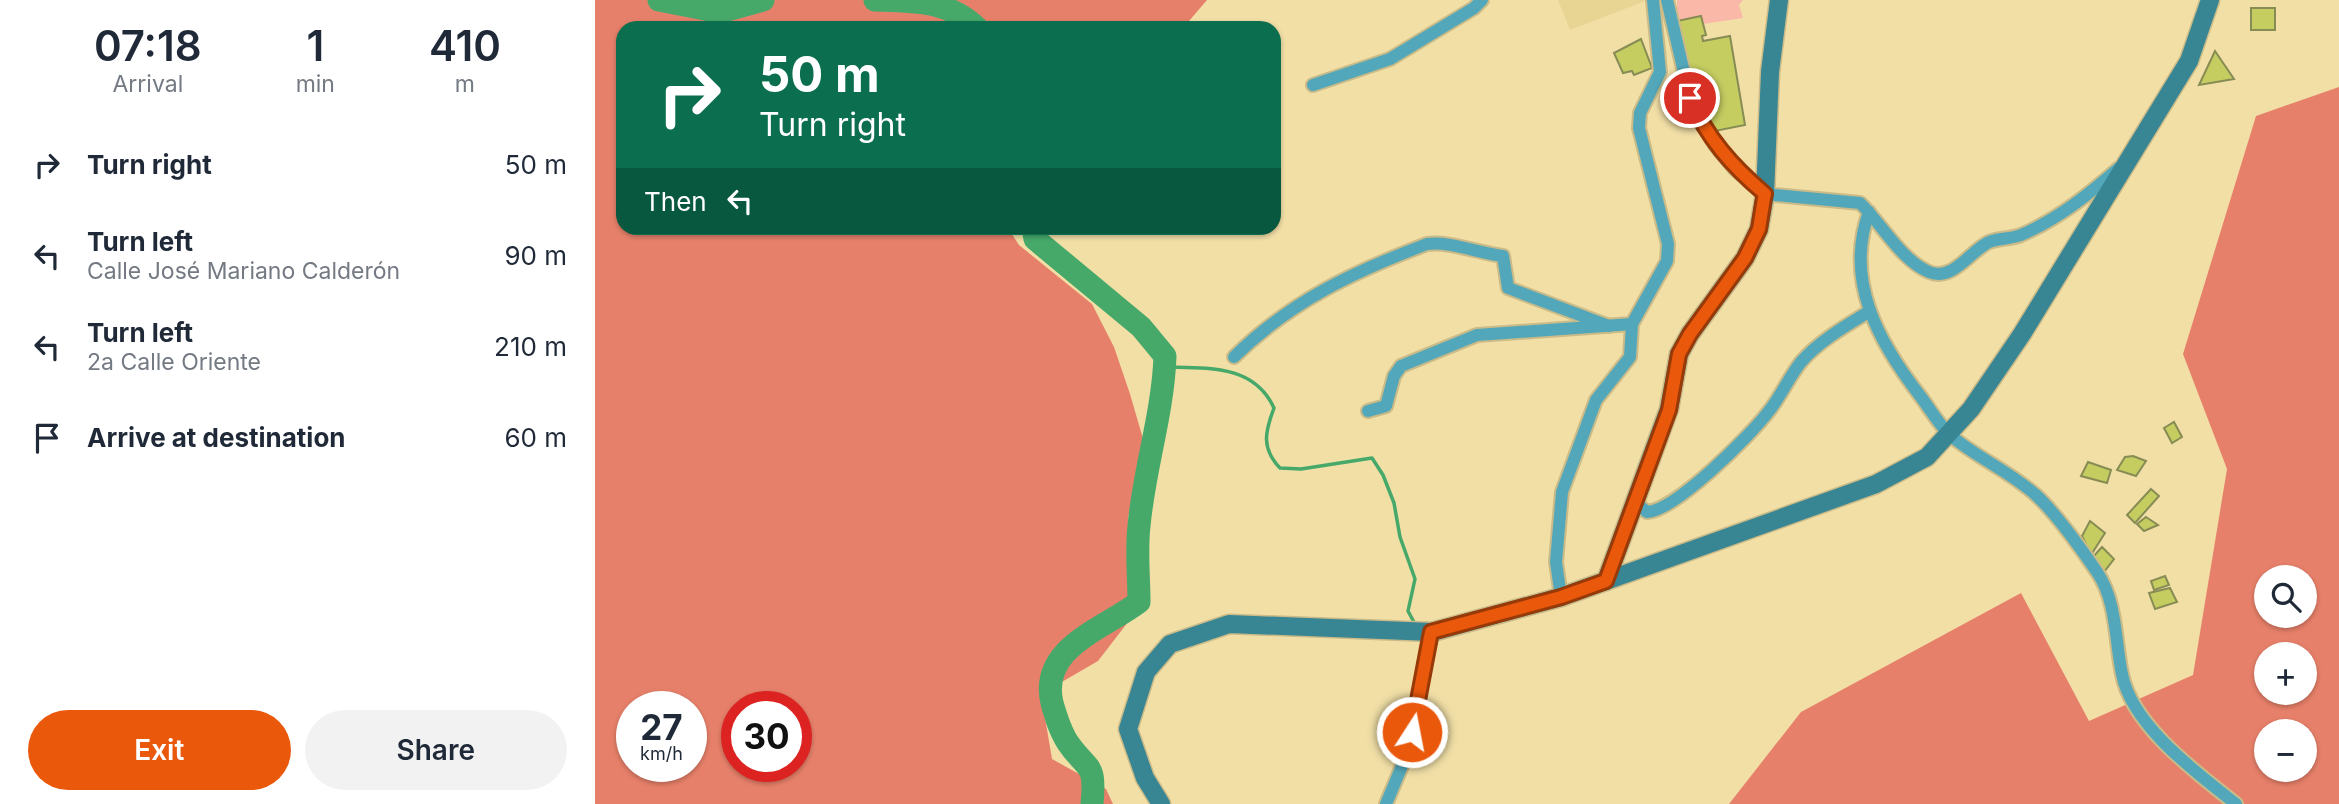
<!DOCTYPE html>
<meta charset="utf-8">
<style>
:root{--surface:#fff;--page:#f2f2f3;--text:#1f2937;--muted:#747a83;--accent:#ea580c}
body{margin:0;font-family:Inter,sans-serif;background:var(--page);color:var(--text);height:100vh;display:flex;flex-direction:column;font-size:26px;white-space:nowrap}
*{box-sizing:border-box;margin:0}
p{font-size:23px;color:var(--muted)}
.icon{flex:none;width:38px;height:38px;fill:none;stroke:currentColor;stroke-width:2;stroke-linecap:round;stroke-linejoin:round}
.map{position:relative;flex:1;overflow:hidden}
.sheet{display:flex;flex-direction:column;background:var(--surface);width:595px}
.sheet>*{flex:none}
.hud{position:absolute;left:21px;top:21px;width:665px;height:214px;border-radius:21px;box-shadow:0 2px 5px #0004;background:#0b6e4f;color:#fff;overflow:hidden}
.controls{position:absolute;left:1659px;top:565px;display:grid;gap:14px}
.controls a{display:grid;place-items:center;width:63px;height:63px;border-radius:50%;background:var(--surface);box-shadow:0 2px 5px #0004;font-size:35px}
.speed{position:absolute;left:21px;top:691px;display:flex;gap:14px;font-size:35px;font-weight:700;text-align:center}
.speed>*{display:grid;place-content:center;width:91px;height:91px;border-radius:50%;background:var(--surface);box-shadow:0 2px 5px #0004;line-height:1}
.speed small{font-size:18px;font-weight:400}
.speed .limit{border:10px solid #d22;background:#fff;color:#111}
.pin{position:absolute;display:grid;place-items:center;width:60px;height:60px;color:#fff;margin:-30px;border:4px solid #fff;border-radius:50%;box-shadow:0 2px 7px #0007}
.me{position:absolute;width:77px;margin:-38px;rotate:11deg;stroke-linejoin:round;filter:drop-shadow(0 0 5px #0008)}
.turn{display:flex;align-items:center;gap:24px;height:147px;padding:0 28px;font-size:32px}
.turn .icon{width:91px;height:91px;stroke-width:2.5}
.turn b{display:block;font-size:49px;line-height:60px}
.then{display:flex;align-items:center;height:66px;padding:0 28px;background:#0003;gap:14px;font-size:26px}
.eta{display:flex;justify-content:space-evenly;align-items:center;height:119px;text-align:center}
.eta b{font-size:42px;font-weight:600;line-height:49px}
.primary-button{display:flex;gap:14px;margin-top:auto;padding:14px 28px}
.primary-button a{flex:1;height:80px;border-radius:42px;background:var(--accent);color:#fff;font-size:28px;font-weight:600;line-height:80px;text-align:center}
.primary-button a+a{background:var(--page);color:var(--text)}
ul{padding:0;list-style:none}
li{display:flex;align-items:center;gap:21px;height:91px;padding:0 28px}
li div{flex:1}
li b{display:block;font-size:26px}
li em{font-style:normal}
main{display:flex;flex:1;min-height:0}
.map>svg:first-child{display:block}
.built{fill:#e8d493}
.green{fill:#fab8a9}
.forest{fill:#e7806a;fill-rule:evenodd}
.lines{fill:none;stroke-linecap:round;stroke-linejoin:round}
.stream{stroke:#46a96a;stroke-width:3.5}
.river{stroke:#46a96a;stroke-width:23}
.building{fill:#c5cd61;stroke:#878c55;stroke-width:2}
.street-casing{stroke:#cabb88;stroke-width:16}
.secondary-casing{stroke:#cabb88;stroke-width:21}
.street{stroke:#52a8ba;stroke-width:12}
.secondary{stroke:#388594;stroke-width:18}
.route-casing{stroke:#983908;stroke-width:18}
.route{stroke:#ea580c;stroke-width:12}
</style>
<main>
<section class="sheet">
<div class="eta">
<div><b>07:18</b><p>Arrival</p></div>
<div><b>1</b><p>min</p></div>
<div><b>410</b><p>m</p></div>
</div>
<ul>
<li><svg class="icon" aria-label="right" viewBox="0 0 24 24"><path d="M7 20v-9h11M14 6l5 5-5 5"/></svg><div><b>Turn right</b></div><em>50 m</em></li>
<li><svg class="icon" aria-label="left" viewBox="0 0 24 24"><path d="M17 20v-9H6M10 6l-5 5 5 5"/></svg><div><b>Turn left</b><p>Calle José Mariano Calderón</p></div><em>90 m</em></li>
<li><svg class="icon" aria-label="left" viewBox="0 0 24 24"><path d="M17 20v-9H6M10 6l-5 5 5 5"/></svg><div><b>Turn left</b><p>2a Calle Oriente</p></div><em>210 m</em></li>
<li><svg class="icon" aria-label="arrive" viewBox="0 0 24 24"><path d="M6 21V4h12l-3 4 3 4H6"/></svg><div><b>Arrive at destination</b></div><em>60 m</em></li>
</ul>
<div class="primary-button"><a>Exit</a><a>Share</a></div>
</section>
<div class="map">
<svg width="1744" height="804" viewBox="0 0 1744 804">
<rect width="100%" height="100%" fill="#f1dfa6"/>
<path class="built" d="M 963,0 L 1053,0 L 975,30 Z"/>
<path class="green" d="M 1082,0 L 1148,0 L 1144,5 L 1148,18 L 1108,24 L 1106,16 L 1082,21 Z"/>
<g class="forest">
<path d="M 0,0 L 612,0 L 588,28 L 28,28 L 28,228 L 413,228 L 424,245 L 497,304 L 519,347 L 535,394 L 549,442 L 533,518 L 540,613 L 503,661 L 446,694 L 457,759 L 511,789 L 518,804 L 0,804 ZM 37,707 L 96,707 L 96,766 L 37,766 ZM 142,707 L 201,707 L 201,766 L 142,766 Z"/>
<path d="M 1744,87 L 1744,804 L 1134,804 L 1206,712 L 1426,593 L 1494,721 L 1598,675 L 1632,469 L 1588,354 L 1661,116 ZM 1671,578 L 1710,578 L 1710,616 L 1671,616 ZM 1671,654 L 1710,654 L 1710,693 L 1671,693 ZM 1671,732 L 1710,732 L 1710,770 L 1671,770 Z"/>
</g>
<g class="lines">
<path class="stream" d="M 570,367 C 612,368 659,364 679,408 C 670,432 666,448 685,468 L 706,469 L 777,458 L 788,475 L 799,503 L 805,537 L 820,579 L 813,611 L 820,624"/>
<g class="river">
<path d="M 64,0 L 125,12 L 168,0"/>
<path d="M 280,0 C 319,1 353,0 382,28"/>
<path d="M 438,228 L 440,239 L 546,327 L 570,356 C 568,414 549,469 544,526 C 541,551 544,577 544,602 C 509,629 444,647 457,703 C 461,717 465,731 473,743 C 493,772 501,761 497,804"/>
</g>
</g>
<g class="building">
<rect x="1656" y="8" width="24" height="22"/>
<path d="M 1106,16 L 1111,35 L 1107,36 L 1108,41 L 1135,36 L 1150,125 L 1120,131 L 1104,107 L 1112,100 L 1103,102 L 1098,94 L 1082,21 Z"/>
<path d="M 1046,39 L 1057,68 L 1039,75 L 1037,71 L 1028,73 L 1019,53 Z"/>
<path d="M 1620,51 L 1639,79 L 1604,85 Z"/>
<path d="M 1579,422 L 1587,437 L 1577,443 L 1569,428 Z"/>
<path d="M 1538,456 L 1551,461 L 1541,476 L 1522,470 L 1530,457 Z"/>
<path d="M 1493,462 L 1516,470 L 1512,483 L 1486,476 Z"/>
<path d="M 1556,489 L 1564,496 L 1540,523 L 1532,515 Z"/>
<path d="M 1551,517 L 1563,525 L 1549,531 L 1542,524 Z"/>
<path d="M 1495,521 L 1510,533 L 1496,555 L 1487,536 Z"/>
<path d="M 1507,547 L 1519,559 L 1509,572 L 1497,558 Z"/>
<path d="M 1570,576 L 1574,585 L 1559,590 L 1556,581 Z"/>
<path d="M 1575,588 L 1582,602 L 1560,609 L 1554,593 Z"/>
</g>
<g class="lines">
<defs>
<g id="street">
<path d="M 1072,0 L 1095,98 L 1120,145 L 1139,168 L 1170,194 L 1265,203 C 1287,224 1306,260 1334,272 C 1358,282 1375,251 1394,242 C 1404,238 1416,239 1426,235 C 1463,219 1493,195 1524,168"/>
<path d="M 718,85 L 795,59 L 879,8 L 887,0"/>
<path d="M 1274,212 C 1249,281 1284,343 1326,397 C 1335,409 1344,425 1355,435 C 1382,458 1416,472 1442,496 C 1464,517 1485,547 1502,572 C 1522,601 1520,641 1527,674 C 1537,726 1602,773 1641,804"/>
<path d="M 639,357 C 696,301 758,272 832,244 C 855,241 883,253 908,256 L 913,288 L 1014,326"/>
<path d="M 773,411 L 791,406 L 799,376 L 806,366 L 882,335 L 1037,324"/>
<path d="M 1042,504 L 1052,512 C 1080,511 1156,435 1174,411 C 1186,396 1194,377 1206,362 C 1224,341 1252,325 1275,311"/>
<path d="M 966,597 L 961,562 L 967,492 L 1001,400 L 1035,357 L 1037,324 L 1072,261 L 1073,244 L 1044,128 L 1045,113 L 1065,72 L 1058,0"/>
<path d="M 791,804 L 812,754 L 837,632"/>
</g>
<g id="secondary">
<path d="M 1011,581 L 1074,409 L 1084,354 L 1095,334 L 1150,258 L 1164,229 L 1170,194 L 1175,72 L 1184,0"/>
<path d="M 566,804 L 550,778 L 533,729 L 551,672 L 575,644 L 634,624 L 837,632 L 966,597 L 1281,484 L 1332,457 L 1376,409 L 1427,334 L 1594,61 L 1615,0"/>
</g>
</defs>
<use href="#street" class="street-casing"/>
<use href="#secondary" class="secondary-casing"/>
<use href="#street" class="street"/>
<use href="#secondary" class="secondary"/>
</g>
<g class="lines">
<defs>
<path id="route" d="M 817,732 L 836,632 L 966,597 L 1011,581 L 1074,410 L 1084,354 L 1095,334 L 1150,258 L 1164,229 L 1169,198 L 1170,194 C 1137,166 1112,138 1095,98"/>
</defs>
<use href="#route" class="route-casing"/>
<use href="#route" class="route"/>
</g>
</svg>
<div class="controls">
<a><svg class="icon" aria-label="search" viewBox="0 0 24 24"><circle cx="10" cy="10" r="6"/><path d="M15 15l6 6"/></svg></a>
<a>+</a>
<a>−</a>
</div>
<div class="speed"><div>27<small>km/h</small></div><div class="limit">30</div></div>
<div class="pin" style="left:1095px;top:98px;background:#d93025"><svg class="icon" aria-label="arrive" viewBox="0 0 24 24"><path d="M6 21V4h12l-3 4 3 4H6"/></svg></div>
<svg class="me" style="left:817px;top:732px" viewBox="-20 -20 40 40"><circle r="17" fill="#ea580c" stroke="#fff" stroke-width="3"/><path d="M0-11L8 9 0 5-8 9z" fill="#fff"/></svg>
<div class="hud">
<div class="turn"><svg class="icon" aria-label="right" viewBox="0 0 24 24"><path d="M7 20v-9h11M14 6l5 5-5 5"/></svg><div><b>50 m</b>Turn right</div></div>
<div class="then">Then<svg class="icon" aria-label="left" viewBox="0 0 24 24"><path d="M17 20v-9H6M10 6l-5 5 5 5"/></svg></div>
</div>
</div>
</main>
